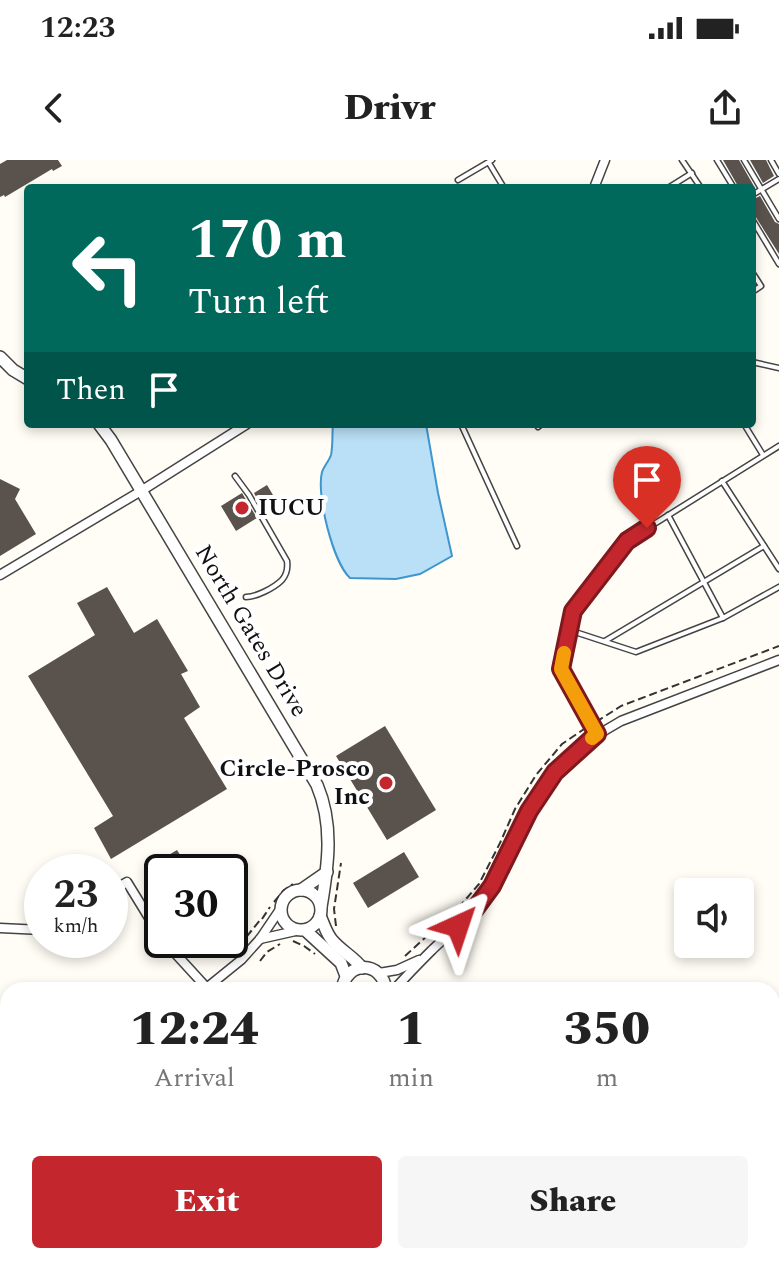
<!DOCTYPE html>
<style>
:root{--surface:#fff;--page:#f6f6f6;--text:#222;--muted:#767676;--accent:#c4262e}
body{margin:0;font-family:Spectral,serif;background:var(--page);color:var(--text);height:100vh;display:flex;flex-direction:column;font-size:30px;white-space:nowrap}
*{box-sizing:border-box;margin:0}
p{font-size:26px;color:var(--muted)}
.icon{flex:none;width:44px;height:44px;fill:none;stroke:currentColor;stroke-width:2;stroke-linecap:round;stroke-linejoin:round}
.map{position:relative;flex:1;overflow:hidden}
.panel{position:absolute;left:0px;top:822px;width:780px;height:282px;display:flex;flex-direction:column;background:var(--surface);border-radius:24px 24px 0 0;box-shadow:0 4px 12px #0003}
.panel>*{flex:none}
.hud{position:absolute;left:24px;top:24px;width:732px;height:244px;border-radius:8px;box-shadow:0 4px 12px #0003;background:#00695c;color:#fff;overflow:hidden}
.buttons{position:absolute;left:674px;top:718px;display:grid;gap:16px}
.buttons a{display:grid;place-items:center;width:80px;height:80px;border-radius:8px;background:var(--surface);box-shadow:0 4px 12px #0003;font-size:40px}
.speed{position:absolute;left:24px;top:694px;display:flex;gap:16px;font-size:40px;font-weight:700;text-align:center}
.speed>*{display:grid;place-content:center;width:104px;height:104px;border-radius:50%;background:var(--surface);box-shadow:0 4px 12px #0003;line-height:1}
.speed small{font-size:20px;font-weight:400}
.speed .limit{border:4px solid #111;border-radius:12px;background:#fff;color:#111}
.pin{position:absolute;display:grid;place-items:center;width:68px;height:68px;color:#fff;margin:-82px -34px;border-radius:50% 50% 50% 0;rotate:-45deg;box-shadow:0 0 8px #0007}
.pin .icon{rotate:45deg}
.me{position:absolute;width:88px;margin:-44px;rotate:42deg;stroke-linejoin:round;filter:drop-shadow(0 0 6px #0008)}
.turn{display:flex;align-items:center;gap:28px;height:168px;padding:0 32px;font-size:36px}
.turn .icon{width:104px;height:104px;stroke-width:2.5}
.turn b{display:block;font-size:56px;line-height:68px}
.then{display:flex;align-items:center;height:76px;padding:0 32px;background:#0003;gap:16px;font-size:30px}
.eta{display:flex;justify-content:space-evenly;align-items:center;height:136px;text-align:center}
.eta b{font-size:48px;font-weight:800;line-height:56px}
.cta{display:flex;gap:16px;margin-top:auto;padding:16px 32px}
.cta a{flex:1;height:92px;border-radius:8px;background:var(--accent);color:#fff;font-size:32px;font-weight:800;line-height:92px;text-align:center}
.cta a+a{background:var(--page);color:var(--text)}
.status{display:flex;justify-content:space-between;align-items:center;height:56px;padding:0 40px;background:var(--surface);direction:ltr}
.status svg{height:22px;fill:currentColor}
header{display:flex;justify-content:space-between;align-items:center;height:104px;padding:0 32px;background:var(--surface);font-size:36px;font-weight:800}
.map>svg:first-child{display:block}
.water{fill:#b9e0f7;stroke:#3f96cf;stroke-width:2}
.building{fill:#5a524d}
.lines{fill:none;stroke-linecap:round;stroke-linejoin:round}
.service-casing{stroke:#444;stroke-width:7}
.minor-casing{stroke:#444;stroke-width:11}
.tertiary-casing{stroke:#444;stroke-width:14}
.path{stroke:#333;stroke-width:2;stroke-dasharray:8 4;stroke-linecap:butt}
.service{stroke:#fff;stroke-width:4}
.minor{stroke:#fff;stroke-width:8}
.tertiary{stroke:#fff;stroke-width:11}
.rail-casing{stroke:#c4262e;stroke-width:6}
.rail{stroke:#fff;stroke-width:3;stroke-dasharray:9;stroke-linecap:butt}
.route-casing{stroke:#7f191e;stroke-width:20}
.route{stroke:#c4262e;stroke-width:14}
.slow{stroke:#f59e0b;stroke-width:14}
.poi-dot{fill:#c4262e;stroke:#fff;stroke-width:3}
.labels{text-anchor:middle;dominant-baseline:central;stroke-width:8;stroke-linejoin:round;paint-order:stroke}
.poi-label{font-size:24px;font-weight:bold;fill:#111;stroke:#fff;text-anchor:start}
.street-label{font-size:24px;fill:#111;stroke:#fff}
</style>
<div class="status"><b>12:23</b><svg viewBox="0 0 49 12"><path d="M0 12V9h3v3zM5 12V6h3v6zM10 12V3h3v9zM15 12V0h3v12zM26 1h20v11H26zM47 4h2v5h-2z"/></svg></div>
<header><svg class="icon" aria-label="back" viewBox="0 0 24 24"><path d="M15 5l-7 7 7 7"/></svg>Drivr<svg class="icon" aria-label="share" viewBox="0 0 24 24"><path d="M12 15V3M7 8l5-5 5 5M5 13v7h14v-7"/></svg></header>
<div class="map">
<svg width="779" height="1103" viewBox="0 0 779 1103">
<rect width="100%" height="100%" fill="#fffdf5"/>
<path class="water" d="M 333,264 L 426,264 L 438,333 L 452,396 L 420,414 L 396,419 L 350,418 C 333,402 316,335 322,312 C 324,306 329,301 331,295 C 333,286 332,274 333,264 Z"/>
<g class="building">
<path d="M 7,0 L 58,0 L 62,6 L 53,11 L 52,9 L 5,37 L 4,35 L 0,37 L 0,4 Z"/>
<path d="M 723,0 L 739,0 L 755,28 L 752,29 L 739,28 Z"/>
<path d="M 750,0 L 766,0 L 774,16 L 763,23 Z"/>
<path d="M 760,36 L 775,62 L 779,64 L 779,94 L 752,51 L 752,40 Z"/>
<path d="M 0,319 L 20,329 L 15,339 L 36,374 L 0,396 Z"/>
<path d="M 267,325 L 276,340 L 262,348 L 254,333 Z"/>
<path d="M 242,333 L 257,358 L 236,371 L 221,346 Z"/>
<path d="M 107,427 L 134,473 L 157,459 L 188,511 L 181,514 L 200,547 L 184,558 L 227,629 L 111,699 L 94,668 L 113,656 L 28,516 L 95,475 L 77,443 Z"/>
<path d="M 385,566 L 436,650 L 387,680 L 336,596 Z"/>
<path d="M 177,690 L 188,708 L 181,712 L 162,712 L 162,733 L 147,708 Z"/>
<path d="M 404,692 L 419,717 L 368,748 L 353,723 Z"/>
<path d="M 8,862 L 8,943 L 0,948 L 0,866 Z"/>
<path d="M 8,1030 L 8,1096 L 69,1096 L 72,1103 L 0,1103 L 0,1034 Z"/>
</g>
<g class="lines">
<defs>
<g id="service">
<path d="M 682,0 L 701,28"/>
<path d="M 717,0 L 734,28"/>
<path d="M 744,0 L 779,59"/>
<path d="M 771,0 L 779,14"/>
<path d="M 489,3 L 504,28"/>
<path d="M 458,20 L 492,0"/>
<path d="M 668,28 L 692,13"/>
<path d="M 752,35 L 779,19"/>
<path d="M 752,59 L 779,104"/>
<path d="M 752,112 L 761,126 L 752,132"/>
<path d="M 752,202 L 779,208"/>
<path d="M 461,264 L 517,386"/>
<path d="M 491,264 L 498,264"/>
<path d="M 536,264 L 538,267 L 542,264"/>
<path d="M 744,264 L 763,295"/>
<path d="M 235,316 L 249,335 L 287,401 C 288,408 287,414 282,420 C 274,428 256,437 246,437"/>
<path d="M 722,321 L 779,409"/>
<path d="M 668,355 L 723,458"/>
<path d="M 569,470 L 636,492 L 723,458 L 779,427"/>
<path d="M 605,481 L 764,386"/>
<path d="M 597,574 L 561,509 L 573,451 L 627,381 L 779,286"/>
</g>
<g id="minor">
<path d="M 594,28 L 605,0"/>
<path d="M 0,415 L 141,331 L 247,264"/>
<path d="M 110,732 L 127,722 L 162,779"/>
<path d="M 0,768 L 42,770"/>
<path d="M 260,779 L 300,770"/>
<path d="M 163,780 L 206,827"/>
<path d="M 379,813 L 397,810 L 419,800"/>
<path d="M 204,830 L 241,800 L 260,779 L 281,748"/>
<path d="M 394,830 C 406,816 419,803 432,790 C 453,770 475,751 491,727 C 507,703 515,675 530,650 C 552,611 582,582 621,561 L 779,500"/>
<path d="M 0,979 L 8,978"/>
</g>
<g id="tertiary">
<path d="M 0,197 L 13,210 L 28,219"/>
<path d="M 99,264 L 111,280 L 317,625 C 334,665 328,706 321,747"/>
<circle cx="301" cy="750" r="20"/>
<path d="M 301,730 L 327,712"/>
<path d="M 320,756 C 324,764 326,773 332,780 C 341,791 354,797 362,808"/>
<path d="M 305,770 L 341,803 L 346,816"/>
<path d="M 342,830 C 346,800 382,800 386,830"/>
<path d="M 571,1096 L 577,1103"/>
</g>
</defs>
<use href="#service" class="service-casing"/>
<use href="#minor" class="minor-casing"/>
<use href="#tertiary" class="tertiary-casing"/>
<g class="path">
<path d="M 596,562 L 621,546 L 779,486"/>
<path d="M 274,742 L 284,730 L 293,724"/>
<path d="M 262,759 L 270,747"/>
<path d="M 336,766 L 334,749 L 341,703"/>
<path d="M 293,781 L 304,786 L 315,794"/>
<path d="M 239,786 L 261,759"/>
<path d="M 405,796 L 460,746 L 479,724 L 500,683 L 515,649 L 536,615 L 562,584 L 587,567"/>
<path d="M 260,801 L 267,792 L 280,784"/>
</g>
<use href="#service" class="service"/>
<use href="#minor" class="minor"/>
<use href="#tertiary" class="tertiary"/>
<defs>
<g id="rail">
<path d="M 772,915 L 779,910"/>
<path d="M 772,999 L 779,999"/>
<path d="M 243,1103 L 262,1096"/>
</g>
</defs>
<use href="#rail" class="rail-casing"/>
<use href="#rail" class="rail"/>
</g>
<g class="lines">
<defs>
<path id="route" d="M 458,766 L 475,749 L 492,726 L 529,651 L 555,612 L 597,574 L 561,509 L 573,451 L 627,381 L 647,368"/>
</defs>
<use href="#route" class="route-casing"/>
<use href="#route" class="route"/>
<path class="slow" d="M 564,493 L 561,509 L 597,574 L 592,578"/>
</g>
<g class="poi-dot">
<circle cx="242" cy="348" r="8"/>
<circle cx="386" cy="623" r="8"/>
</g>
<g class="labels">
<g class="poi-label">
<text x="258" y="348">IUCU</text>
<text x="370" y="609" text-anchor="end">Circle-Prosco<tspan x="370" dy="28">Inc</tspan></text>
</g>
<g class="street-label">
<text transform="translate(251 471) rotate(59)">North Gates Drive</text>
</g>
</g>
</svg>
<div class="buttons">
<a><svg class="icon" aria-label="sound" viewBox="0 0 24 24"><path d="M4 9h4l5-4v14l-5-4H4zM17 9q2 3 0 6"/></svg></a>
</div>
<div class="speed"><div>23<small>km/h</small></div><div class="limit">30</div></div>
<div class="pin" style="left:647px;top:368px;background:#d93025"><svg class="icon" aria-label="arrive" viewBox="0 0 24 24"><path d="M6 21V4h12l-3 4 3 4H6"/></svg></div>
<svg class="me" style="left:458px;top:766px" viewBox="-20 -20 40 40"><path d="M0-17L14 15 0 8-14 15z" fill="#c4262e" stroke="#fff" stroke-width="4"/></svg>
<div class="hud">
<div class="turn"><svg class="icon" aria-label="left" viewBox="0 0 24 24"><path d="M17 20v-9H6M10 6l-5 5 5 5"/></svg><div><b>170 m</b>Turn left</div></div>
<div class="then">Then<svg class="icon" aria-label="arrive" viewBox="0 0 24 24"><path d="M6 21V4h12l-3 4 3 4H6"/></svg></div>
</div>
<section class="panel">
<div class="eta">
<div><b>12:24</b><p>Arrival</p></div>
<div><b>1</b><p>min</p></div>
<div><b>350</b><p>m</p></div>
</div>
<div class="cta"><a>Exit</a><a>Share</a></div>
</section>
</div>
